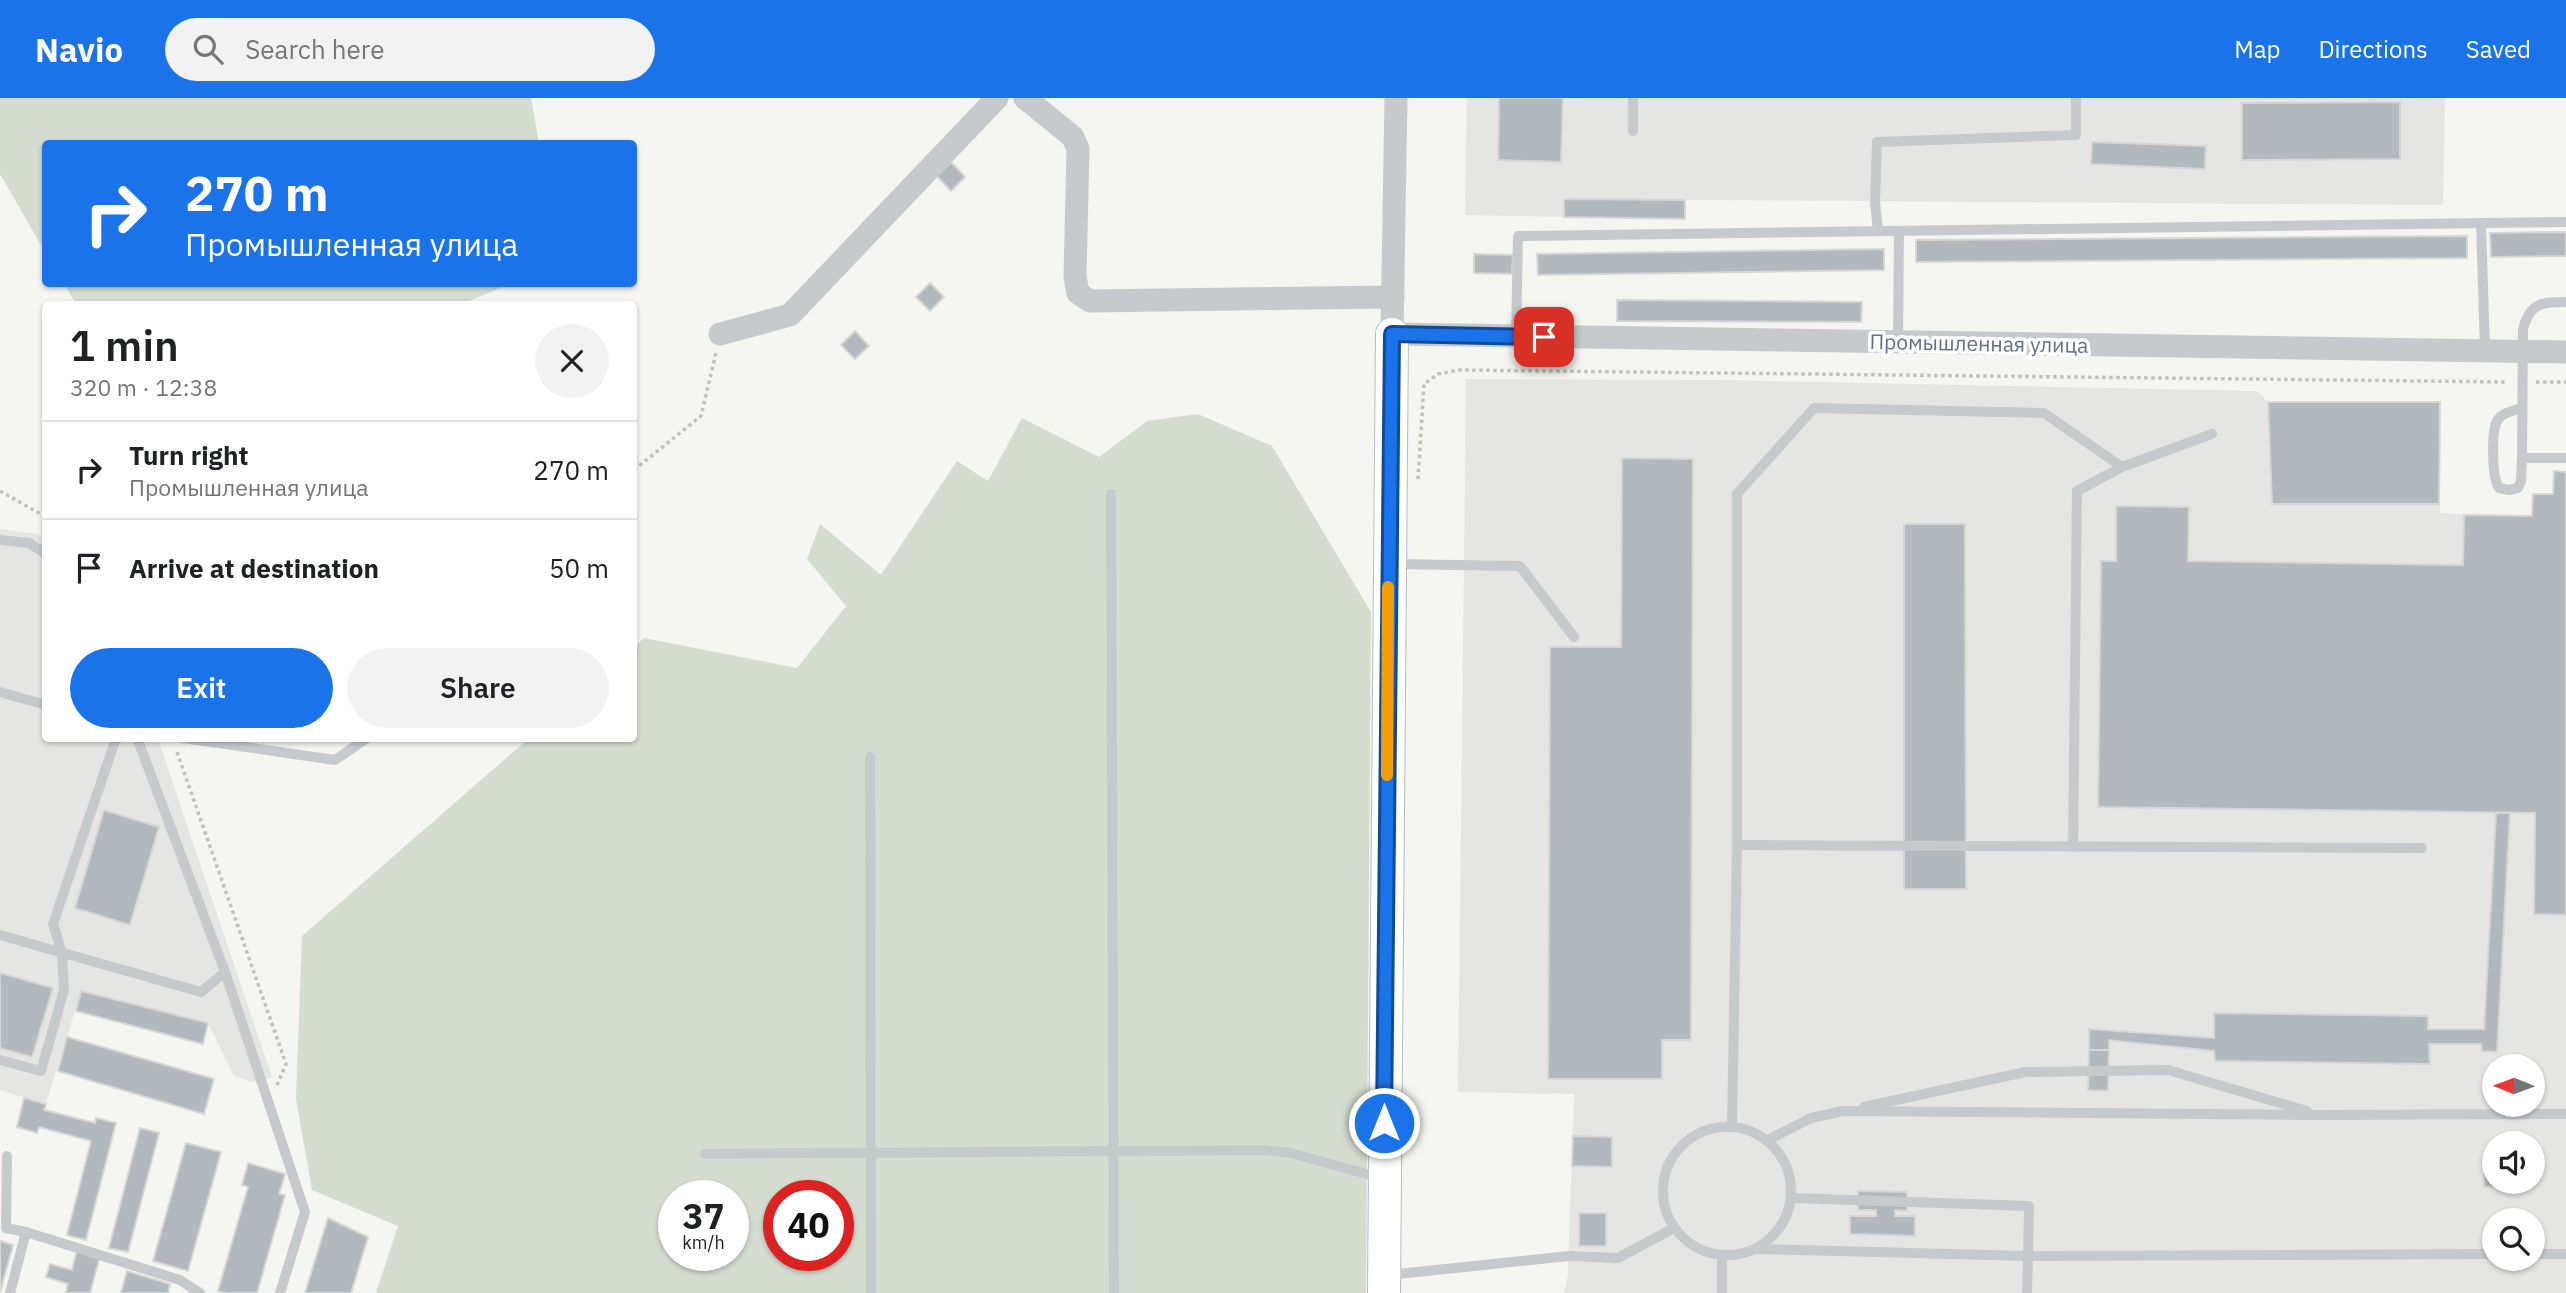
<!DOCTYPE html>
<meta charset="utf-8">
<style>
:root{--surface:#fff;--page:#f2f2f2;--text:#202124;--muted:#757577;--line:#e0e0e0;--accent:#1a73e8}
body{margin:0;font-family:"IBM Plex Sans",sans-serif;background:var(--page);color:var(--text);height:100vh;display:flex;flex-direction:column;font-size:26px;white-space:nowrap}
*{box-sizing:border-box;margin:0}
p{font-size:23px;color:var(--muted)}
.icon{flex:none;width:38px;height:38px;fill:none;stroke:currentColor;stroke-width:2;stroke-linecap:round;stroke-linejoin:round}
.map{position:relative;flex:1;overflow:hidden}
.drawer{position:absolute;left:42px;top:203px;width:595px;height:441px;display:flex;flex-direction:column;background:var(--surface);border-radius:7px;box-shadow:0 2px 5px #0004}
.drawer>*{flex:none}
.banner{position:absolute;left:42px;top:42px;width:595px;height:147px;border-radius:7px;box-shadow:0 2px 5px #0004;background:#1a73e8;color:#fff;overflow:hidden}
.needle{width:46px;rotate:271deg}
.tools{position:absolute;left:2482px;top:956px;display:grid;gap:14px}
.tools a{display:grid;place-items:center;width:63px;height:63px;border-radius:50%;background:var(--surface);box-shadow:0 2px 5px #0004;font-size:35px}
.speed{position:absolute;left:658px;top:1082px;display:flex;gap:14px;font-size:35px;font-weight:700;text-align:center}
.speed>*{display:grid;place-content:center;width:91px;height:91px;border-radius:50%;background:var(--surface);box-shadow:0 2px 5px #0004;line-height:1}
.speed small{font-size:18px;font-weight:400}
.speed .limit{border:10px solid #d22;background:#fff;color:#111}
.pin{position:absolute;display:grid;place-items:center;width:60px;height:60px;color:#fff;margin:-30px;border-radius:14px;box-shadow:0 4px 10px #0006}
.me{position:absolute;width:77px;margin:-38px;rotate:0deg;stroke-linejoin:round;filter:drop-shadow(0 0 5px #0008)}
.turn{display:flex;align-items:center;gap:24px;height:147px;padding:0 28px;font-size:32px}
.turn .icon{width:91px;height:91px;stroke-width:2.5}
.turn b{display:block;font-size:49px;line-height:60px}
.round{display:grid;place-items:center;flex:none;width:74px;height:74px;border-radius:37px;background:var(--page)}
.summary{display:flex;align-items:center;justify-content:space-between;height:119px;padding:0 28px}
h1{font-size:42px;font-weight:600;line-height:52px}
.primary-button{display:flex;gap:14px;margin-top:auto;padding:14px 28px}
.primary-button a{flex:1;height:80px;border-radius:42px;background:var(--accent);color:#fff;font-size:28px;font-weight:600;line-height:80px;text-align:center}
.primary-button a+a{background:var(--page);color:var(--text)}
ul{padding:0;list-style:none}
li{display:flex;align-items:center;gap:21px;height:98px;padding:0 28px;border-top:2px solid var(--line)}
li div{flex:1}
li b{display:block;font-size:26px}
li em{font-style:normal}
header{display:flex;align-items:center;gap:42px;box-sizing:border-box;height:98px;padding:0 35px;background:var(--accent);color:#fff}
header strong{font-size:33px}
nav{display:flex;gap:38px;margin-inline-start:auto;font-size:24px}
.search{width:490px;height:63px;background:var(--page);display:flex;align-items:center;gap:18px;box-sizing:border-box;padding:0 24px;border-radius:38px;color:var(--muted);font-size:26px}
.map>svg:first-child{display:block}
.built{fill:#e5e6e4;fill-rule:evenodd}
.green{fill:#d5ddd1;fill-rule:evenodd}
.building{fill:#b1b8be;stroke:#d6d6d4;stroke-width:2}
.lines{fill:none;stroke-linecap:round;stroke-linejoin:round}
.secondary-casing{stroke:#b8bcc2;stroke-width:34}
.path{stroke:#c0c1c3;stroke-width:3.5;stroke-dasharray:3.5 3.5;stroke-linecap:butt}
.lane{stroke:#c7cacd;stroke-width:10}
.street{stroke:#c7cacd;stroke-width:23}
.secondary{stroke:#fff;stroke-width:32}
.route-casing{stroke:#114b97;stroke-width:18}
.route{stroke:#1a73e8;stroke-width:12}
.slow{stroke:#f59e0b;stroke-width:12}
.labels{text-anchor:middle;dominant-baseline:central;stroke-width:7;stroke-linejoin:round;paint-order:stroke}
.street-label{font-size:21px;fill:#617185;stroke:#fff}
</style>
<header>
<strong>Navio</strong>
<div class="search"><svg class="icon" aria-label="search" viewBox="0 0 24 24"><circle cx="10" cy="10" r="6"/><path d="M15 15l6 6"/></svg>Search here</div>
<nav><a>Map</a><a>Directions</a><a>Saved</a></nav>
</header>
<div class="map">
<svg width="2566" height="1195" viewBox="0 0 2566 1195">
<rect width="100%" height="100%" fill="#f5f5f1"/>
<g class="built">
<path d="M 1467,0 L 2445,0 L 2443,107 L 1564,101 L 1564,119 L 1465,117 Z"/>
<path d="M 1466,281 L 1716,282 L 2257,293 L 2268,304 L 2440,304 L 2440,415 L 2532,418 L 2533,396 L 2553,396 L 2554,373 L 2566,374 L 2566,1195 L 1564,1195 L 1568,1176 L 1574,996 L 1458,994 ZM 2494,968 L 2532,968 L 2532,1006 L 2494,1006 ZM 2494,1045 L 2532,1045 L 2532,1083 L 2494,1083 ZM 2494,1122 L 2532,1122 L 2532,1160 L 2494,1160 Z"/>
<path d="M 0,431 L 37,436 L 45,443 L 46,640 L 158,641 L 272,979 L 253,984 L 234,978 L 208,925 L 81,893 L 46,1006 L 0,992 Z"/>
</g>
<g class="green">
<path d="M 0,0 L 531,0 L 539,45 L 46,46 L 45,154 L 0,76 Z"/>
<path d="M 64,186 L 510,186 L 462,206 L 76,206 Z"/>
<path d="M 1198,316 L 1272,348 L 1371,514 L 1366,1195 L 376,1195 L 398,1128 L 312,1092 L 296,1001 L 302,838 L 528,641 L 634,640 L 634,549 L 644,540 L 797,570 L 846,508 L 807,461 L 820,426 L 881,477 L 957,363 L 988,383 L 1022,320 L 1099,359 L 1147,323 ZM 674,1097 L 733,1097 L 733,1157 L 674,1157 ZM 779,1097 L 838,1097 L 838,1157 L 779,1157 Z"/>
</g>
<g class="building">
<path d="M 1499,0 L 1563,0 L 1561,64 L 1498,62 Z"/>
<path d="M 2400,4 L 2400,61 L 2242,62 L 2242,5 Z"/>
<path d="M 2092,44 L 2206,48 L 2205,71 L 2091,66 Z"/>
<path d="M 951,64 L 965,79 L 951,93 L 937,78 Z"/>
<path d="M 1564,101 L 1685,102 L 1685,121 L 1564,119 Z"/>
<path d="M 2566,134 L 2566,158 L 2491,159 L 2490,135 Z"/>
<path d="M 2467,138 L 2467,160 L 1916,164 L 1916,142 Z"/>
<path d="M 1884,151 L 1884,172 L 1538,177 L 1537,156 Z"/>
<path d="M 1474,156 L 1513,157 L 1512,176 L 1474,175 Z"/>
<path d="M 930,185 L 944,199 L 930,213 L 916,199 Z"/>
<path d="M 1617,202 L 1862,204 L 1861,224 L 1617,223 Z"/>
<path d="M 855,233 L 869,248 L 855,261 L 841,247 Z"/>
<path d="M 2268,304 L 2440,304 L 2439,406 L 2272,406 Z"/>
<path d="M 1622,360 L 1693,361 L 1691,942 L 1662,942 L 1662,981 L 1548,981 L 1550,549 L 1621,549 Z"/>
<path d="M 2554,373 L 2566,374 L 2566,817 L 2534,816 L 2535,715 L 2098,709 L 2101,463 L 2116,463 L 2116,408 L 2189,409 L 2188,463 L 2463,467 L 2464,417 L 2532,418 L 2533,396 L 2553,396 Z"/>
<path d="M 1904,426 L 1965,426 L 1966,791 L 1904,791 Z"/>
<path d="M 104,712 L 159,729 L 130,827 L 75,810 Z"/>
<path d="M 2496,715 L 2510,715 L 2497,954 L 2482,953 L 2481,946 L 2429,946 L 2430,966 L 2215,963 L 2214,953 L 2109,942 L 2109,952 L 2089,952 L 2089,931 L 2214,940 L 2214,915 L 2428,918 L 2428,931 L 2484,931 Z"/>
<path d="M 0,875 L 53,890 L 32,959 L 0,950 Z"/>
<path d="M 81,893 L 208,925 L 203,946 L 76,913 Z"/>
<path d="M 67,939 L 214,981 L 204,1016 L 58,973 Z"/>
<path d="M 2089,952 L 2109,952 L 2108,993 L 2088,992 Z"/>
<path d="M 24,1000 L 46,1006 L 44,1012 L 95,1025 L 96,1020 L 116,1025 L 86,1142 L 67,1137 L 91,1043 L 39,1029 L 37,1035 L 17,1029 Z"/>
<path d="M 140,1030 L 159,1035 L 128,1154 L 109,1150 Z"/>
<path d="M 1573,1038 L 1612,1039 L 1612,1069 L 1572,1068 Z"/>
<path d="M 186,1045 L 221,1054 L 188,1173 L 153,1163 Z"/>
<path d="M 2485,1059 L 2494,1059 L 2494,1083 L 2529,1083 L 2529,1089 L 2484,1089 Z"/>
<path d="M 248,1065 L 285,1076 L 279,1096 L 285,1097 L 257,1195 L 226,1195 L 218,1193 L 248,1089 L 242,1087 Z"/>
<path d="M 1858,1093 L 1907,1094 L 1907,1113 L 1895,1112 L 1895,1118 L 1915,1118 L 1915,1138 L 1850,1136 L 1850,1118 L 1876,1118 L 1876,1112 L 1858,1112 Z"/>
<rect x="1579" y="1115" width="27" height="33"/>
<path d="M 328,1120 L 368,1139 L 351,1195 L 305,1195 Z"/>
<path d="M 0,1143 L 13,1147 L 0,1194 Z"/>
<path d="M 77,1152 L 100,1158 L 90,1195 L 66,1195 L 68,1186 L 46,1179 L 50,1166 L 72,1172 Z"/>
<path d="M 127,1173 L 170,1186 L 168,1195 L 121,1195 Z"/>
</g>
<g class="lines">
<defs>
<path id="secondary" d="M 1384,1195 L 1392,236"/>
</defs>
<use href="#secondary" class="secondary-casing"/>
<g class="path">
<path d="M 2536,284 L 2566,284"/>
<path d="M 634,372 L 701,318 L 716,255"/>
<path d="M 1418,381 L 1424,286 L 1438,276 L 1459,272 L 2508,284"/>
<path d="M 0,393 L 46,419"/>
<path d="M 177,654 L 286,966 L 277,987"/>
</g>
<g class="lane">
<path d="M 1633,33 L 1633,0"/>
<path d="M 2481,125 L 2485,253"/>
<path d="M 1878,133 L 1875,104 L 1877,44 L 2076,37 L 2076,0"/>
<path d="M 2566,204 C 2541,204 2530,205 2523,231 L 2522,360 L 2566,360"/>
<path d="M 1516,239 L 1518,138 L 2566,124"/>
<path d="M 1898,244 L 1899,133"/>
<path d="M 2522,360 L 2521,383 L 2518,390 L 2509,392 L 2499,390 C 2492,380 2491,335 2497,323 C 2502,314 2513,313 2522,310"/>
<path d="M 1111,396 L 1114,1195"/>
<path d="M 0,442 L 29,445 L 46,456"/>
<path d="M 1391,466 L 1520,468 L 1574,539"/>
<path d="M 0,594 L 46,607"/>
<path d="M 183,640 L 335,662 L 367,640"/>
<path d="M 870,659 L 871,1195"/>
<path d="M 1737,747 L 2422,750"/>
<path d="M 2073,749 L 2077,393 L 2122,369 L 2212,336"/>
<path d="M 0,837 L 201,894 L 225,874 L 137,640"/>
<path d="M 225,874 L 305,1114 L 280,1195"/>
<path d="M 0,962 L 41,973 L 64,892 L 62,855 L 53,826 L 115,643 L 119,640"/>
<path d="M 1864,1009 L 2025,974 L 2168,972 L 2307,1013"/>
<path d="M 1732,1028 L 1737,747 L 1737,396 L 1814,310 L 2044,315 L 2122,369"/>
<circle cx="1727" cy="1093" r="64"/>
<path d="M 1768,1042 L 1811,1020 L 1843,1013 L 2320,1017 L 2566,1016"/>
<path d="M 705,1056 L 1264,1052 L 1291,1055 L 1381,1080"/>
<path d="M 7,1058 L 6,1130 L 26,1134"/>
<path d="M 1792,1100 L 2029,1108 L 2028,1158 L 2494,1156"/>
<path d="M 1756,1151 L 2028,1158 L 2027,1195"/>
<path d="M 2532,1156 L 2566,1156"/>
<path d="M 1388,1177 L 1569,1158 L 1618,1160 L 1674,1130"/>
<path d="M 10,1195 L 26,1134 L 180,1182 L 200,1195"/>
<path d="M 1722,1195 L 1722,1158"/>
</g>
<g class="street">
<path d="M 1025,0 L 1073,39 L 1078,51 L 1075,178 L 1078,195 L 1090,203 L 1393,199"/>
<path d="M 1396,0 L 1392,236 L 2566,254"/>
<path d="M 720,236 L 790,217 L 997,0"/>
</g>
<use href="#secondary" class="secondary"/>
</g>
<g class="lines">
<defs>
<path id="route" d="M 1384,1025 L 1392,236 L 1544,239"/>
</defs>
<use href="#route" class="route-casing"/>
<use href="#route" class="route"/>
<path class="slow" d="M 1387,677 L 1388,489"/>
</g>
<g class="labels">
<g class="street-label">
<text transform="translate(1979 245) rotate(1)">Промышленная улица</text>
</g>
</g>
</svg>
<div class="tools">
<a><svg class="needle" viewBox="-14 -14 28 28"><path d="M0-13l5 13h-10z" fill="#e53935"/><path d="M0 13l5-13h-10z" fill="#757577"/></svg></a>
<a><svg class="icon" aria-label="sound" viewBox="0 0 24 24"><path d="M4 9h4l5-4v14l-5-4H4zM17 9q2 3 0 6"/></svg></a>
<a><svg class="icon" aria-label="search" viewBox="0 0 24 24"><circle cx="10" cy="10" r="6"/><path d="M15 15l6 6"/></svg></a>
</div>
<div class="speed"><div>37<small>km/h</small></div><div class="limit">40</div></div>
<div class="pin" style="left:1544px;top:239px;background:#d93025"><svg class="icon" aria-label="arrive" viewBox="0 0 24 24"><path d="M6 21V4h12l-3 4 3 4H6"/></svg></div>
<svg class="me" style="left:1384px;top:1025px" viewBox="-20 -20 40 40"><circle r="17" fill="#1a73e8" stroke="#fff" stroke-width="3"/><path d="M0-11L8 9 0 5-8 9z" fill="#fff"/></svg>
<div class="banner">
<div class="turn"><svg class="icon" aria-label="right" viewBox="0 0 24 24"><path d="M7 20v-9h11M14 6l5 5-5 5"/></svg><div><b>270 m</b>Промышленная улица</div></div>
</div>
<section class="drawer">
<div class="summary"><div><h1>1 min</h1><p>320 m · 12:38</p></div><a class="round"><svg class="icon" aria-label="close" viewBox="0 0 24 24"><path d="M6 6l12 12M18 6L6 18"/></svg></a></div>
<ul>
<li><svg class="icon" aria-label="right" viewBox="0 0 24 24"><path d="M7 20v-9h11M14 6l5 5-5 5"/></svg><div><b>Turn right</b><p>Промышленная улица</p></div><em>270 m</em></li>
<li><svg class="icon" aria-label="arrive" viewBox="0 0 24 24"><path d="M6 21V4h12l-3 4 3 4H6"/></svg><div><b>Arrive at destination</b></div><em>50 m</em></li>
</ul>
<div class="primary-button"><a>Exit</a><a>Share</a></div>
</section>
</div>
